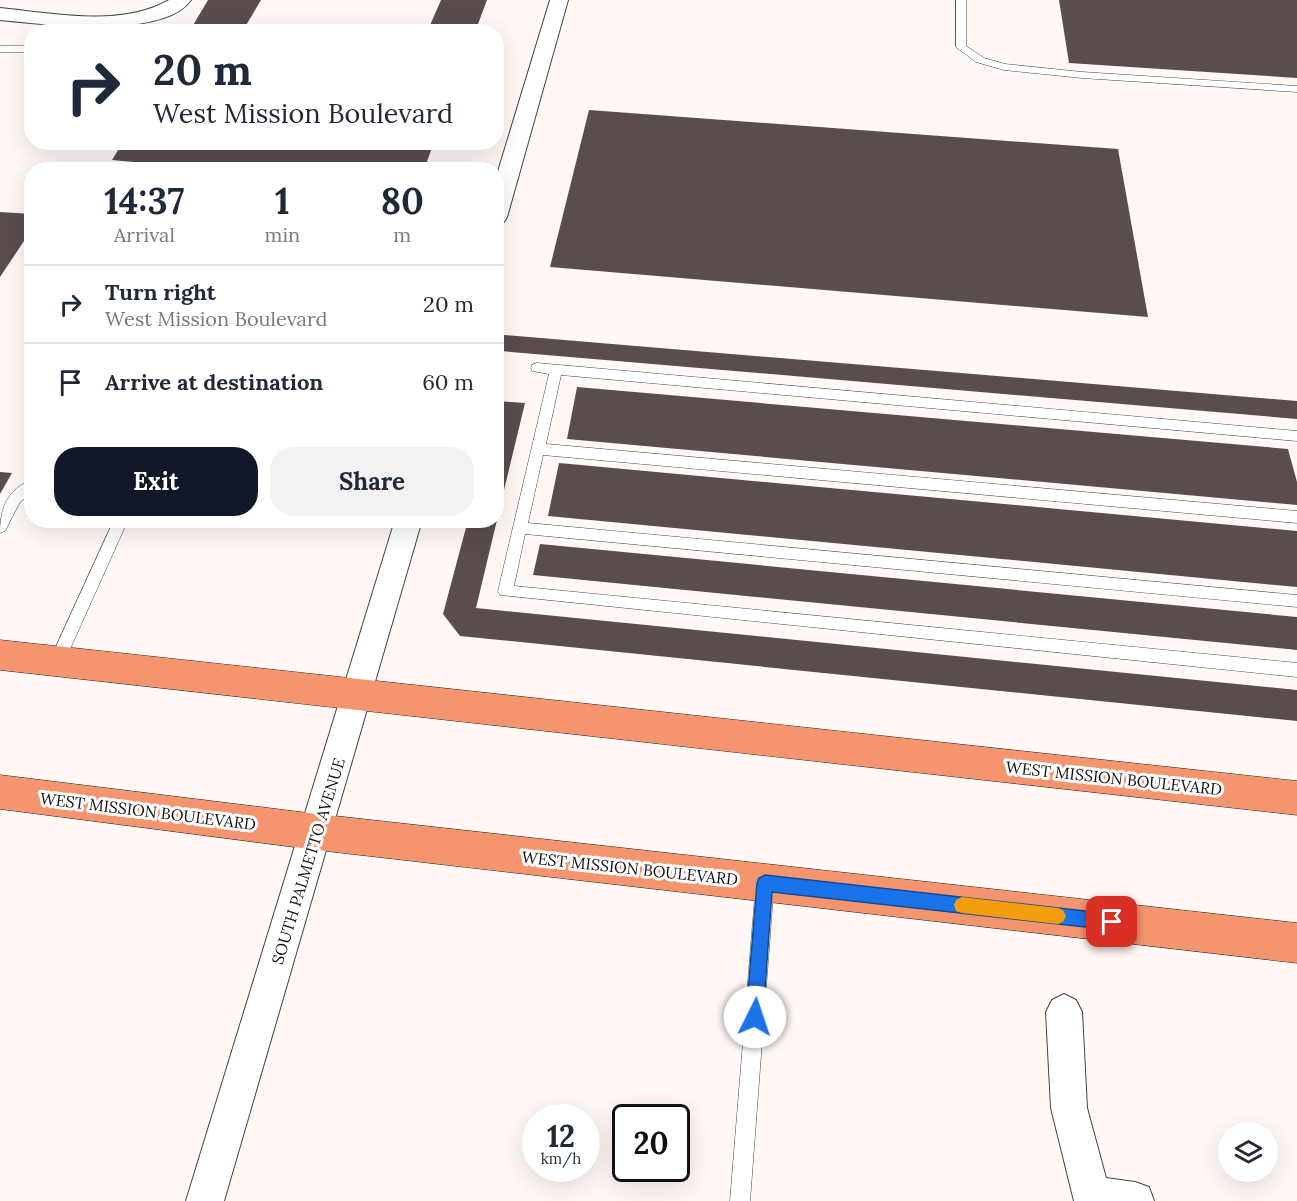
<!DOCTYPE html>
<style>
:root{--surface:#fff;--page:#f2f2f3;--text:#1f2937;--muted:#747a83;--line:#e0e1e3;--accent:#111827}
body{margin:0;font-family:Lora,serif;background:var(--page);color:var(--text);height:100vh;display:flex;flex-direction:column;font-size:22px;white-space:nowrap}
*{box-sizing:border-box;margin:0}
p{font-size:20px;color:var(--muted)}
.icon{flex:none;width:33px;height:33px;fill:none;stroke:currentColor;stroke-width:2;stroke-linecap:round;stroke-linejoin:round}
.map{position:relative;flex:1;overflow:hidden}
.details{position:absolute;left:24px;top:162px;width:480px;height:366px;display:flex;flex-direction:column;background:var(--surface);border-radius:24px;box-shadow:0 6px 24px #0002}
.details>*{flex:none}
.banner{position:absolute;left:24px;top:24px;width:480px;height:126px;border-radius:24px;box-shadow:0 6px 24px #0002;background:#fff;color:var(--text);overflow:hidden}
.tools{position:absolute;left:1218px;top:1122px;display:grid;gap:12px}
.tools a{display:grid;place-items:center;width:60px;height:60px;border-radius:50%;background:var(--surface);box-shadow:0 6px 24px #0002;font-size:30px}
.speed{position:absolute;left:522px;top:1104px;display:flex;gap:12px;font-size:30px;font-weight:700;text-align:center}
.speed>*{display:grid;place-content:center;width:78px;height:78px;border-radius:50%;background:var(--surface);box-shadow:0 6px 24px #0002;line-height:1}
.speed small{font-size:15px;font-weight:400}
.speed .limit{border:3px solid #111;border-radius:9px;background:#fff;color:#111}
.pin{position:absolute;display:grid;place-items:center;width:51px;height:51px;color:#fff;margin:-26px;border-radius:12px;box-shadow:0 3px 9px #0006}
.me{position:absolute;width:66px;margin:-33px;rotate:4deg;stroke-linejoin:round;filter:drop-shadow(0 0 4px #0008)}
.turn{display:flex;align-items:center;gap:21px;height:126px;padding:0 30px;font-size:27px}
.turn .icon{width:78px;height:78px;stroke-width:2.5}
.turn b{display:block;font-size:42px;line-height:51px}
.eta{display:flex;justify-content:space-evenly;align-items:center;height:102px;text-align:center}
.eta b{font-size:36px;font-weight:800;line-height:42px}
.primary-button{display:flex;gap:12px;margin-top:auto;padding:12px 30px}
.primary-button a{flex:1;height:69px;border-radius:24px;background:var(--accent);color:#fff;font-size:24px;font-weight:800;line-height:69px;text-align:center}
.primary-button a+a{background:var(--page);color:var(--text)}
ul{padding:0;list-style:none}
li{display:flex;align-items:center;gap:18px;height:78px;padding:0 30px;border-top:2px solid var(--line)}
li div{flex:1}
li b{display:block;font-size:22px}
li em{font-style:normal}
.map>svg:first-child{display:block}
.building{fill:#5a4d4e}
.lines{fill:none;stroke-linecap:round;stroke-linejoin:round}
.lane-casing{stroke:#444;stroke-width:1}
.street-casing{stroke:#444;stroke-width:2}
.primary-casing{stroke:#222;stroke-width:1}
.lane{fill:#fff;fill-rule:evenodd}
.street{fill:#fff;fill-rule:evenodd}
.primary{fill:#f5956f;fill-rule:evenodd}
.route{fill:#1a73e8;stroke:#114b97;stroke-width:1.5}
.slow{fill:#f59e0b}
.labels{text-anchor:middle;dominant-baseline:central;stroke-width:6;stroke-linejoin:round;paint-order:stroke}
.street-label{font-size:16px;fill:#111;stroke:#fff}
</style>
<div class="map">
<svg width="1297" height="1201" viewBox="0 0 1297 1201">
<rect width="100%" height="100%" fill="#fff8f5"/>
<g class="building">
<path d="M 208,0 L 261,0 L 242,32 L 189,32 Z"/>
<path d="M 441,0 L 487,0 L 475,32 L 428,30 Z"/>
<path d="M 1059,0 L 1297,0 L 1297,78 L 1069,63 Z"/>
<path d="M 589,110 L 1118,149 L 1148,317 L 550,267 Z"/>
<path d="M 123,142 L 434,142 L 424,170 L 223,170 L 112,160 Z"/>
<path d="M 0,212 L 32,214 L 32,229 L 0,277 Z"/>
<path d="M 504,335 L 1297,401 L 1297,419 L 500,351 Z"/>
<path d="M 577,387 L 1288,449 L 1297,482 L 1297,505 L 567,439 Z"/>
<path d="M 498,401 L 525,403 L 497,519 L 496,408 Z"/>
<path d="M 559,463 L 1297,531 L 1297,587 L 548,516 Z"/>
<path d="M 0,472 L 12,473 L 0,494 Z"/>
<path d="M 468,520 L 497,520 L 476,608 L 1297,690 L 1297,721 L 460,636 L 443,614 Z"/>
<path d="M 540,544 L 1297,617 L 1297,650 L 533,575 Z"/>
</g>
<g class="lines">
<defs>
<g id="lane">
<path d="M 956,0 L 966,0 L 966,46 L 984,58 L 1005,64 L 1082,72 L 1297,86 L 1297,92 L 1082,78 L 1004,70 L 976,62 L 956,47 Z"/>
<rect x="0" y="46" width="32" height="6"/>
<path d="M 537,363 L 1297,431 L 1297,441 L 561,375 L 546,444 L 1297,511 L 1297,523 L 543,455 L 528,523 L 1297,595 L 1297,607 L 525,534 L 514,586 L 1297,663 L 1297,677 L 500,595 L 498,591 L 549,374 L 532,371 L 531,368 L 532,365 Z"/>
<path d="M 32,480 L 32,493 L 20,502 L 5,531 L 0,533 C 0,509 7,489 32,480 Z"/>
<path d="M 114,520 L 128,520 L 62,667 L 57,669 L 52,667 L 49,662 Z"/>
<path d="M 765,874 L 771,877 L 774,883 L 750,1201 L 730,1201 L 756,883 L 759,877 Z"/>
</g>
<g id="street">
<path d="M 169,0 L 191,0 C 163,40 43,24 0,20 L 0,8 C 53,13 120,28 169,0 Z"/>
<path d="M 550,0 L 568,0 L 507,217 L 504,222 L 496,224 L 496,178 Z"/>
<path d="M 395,520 L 422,520 L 224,1201 L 186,1201 Z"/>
<path d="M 1064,994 L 1076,1000 L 1082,1012 L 1087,1108 L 1106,1178 L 1135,1182 L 1149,1187 L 1154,1201 L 1074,1201 L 1051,1108 L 1046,1012 L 1052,1000 Z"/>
</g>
<g id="primary">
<path d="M 0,640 L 1297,781 L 1297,815 L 0,670 Z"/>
<path d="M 0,775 L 317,814 L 1297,923 L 1297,963 L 317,850 L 0,809 Z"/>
</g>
</defs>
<use href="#lane" class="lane-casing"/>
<use href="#street" class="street-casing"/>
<use href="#primary" class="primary-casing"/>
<use href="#lane" class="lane"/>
<use href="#street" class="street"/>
<use href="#primary" class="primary"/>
</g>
<path class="route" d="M 765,875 L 1112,914 L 1118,917 L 1120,922 L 1118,928 L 1112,930 L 772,892 L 763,1017 L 761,1023 L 755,1025 L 749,1023 L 746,1017 L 757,883 L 759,878 Z"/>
<path class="slow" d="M 962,897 L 1058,908 L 1063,910 L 1066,916 L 1063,922 L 1058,924 L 962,913 L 956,911 L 954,905 L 956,900 Z"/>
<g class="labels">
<g class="street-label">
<text transform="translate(1114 778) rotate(6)">WEST MISSION BOULEVARD</text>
<text transform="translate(148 811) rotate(7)">WEST MISSION BOULEVARD</text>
<text transform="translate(308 861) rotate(-73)">SOUTH PALMETTO AVENUE</text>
<text transform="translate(630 868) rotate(6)">WEST MISSION BOULEVARD</text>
</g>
</g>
</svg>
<div class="tools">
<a><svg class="icon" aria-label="layers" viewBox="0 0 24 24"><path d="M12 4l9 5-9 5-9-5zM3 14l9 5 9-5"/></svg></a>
</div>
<div class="speed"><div>12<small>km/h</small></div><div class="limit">20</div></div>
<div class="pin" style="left:1112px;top:922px;background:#d93025"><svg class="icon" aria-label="arrive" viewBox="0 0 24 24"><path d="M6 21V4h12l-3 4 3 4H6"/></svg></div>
<svg class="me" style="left:755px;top:1017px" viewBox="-20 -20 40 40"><circle r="19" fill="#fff"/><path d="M0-13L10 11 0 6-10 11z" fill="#1a73e8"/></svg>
<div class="banner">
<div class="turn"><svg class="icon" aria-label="right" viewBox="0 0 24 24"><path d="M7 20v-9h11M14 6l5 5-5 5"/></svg><div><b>20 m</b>West Mission Boulevard</div></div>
</div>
<section class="details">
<div class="eta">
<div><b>14:37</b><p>Arrival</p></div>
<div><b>1</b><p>min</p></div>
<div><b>80</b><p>m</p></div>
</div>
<ul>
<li><svg class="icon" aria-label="right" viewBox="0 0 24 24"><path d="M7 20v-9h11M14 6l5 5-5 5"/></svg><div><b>Turn right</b><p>West Mission Boulevard</p></div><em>20 m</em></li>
<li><svg class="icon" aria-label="arrive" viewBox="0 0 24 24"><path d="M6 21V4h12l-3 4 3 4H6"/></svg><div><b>Arrive at destination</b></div><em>60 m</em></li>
</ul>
<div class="primary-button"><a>Exit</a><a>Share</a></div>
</section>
</div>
